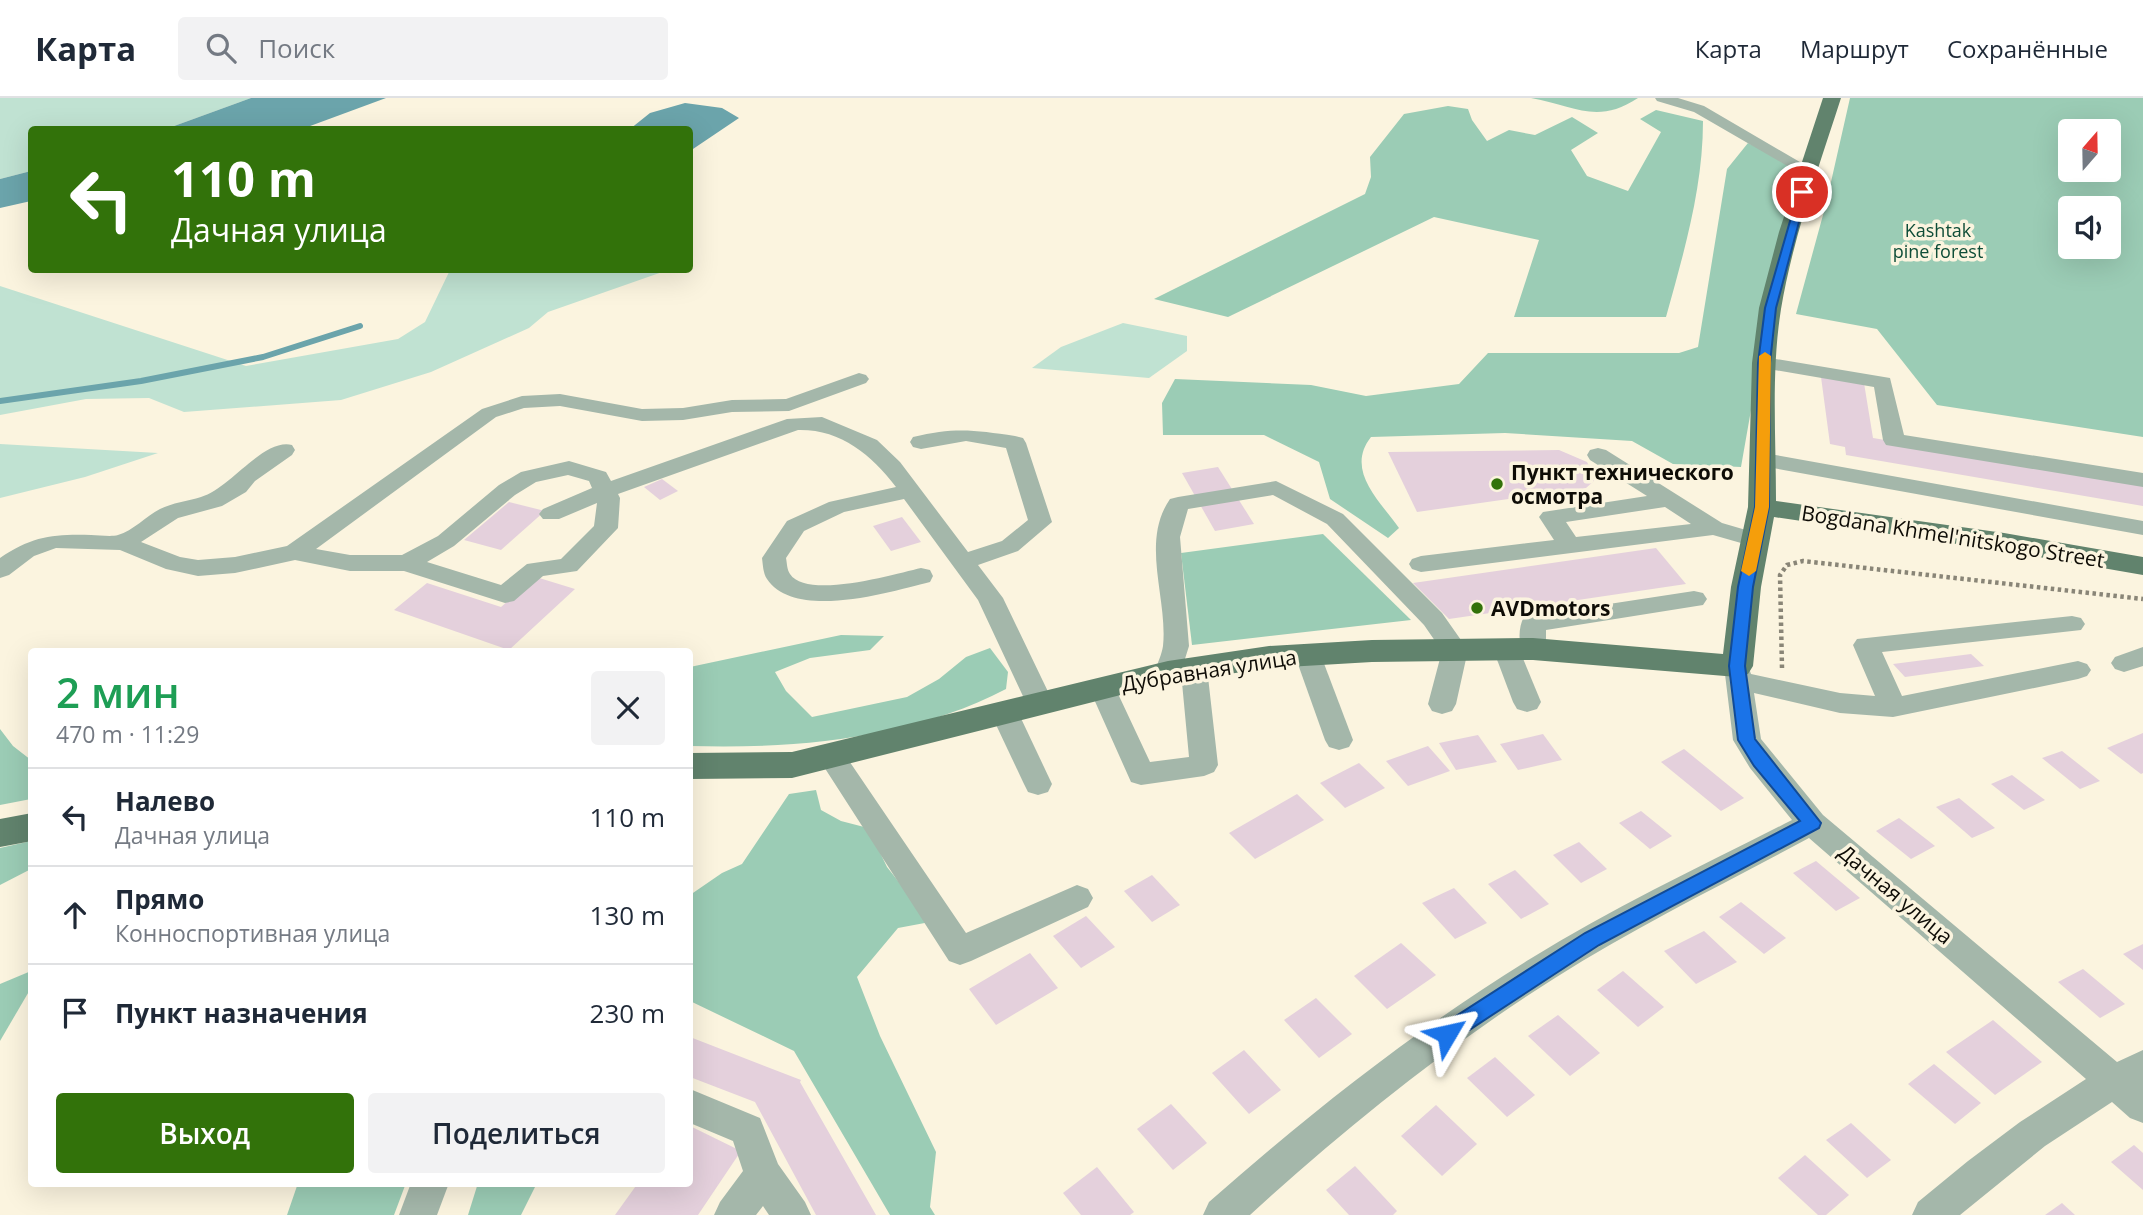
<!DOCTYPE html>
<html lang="ru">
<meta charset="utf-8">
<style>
:root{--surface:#fff;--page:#f2f2f3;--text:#1f2937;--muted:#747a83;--line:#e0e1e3;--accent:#32720a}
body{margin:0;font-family:"Open Sans",sans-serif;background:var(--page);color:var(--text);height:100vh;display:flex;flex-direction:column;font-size:26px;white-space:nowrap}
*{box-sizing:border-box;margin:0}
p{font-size:23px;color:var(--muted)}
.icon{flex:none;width:38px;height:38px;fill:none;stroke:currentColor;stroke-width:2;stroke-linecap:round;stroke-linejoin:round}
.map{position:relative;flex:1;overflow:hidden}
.details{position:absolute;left:28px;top:550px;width:665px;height:539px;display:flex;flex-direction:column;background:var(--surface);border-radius:7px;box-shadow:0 7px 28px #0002}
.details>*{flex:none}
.top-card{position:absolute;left:28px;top:28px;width:665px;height:147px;border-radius:7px;box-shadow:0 7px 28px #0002;background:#32720a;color:#fff;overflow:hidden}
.needle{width:46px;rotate:20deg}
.tools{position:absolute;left:2058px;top:21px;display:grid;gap:14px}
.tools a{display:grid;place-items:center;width:63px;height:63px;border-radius:7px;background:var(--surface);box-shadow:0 7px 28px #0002;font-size:35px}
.pin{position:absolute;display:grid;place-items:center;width:60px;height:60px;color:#fff;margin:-30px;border:4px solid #fff;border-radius:50%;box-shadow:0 2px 7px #0007}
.me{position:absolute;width:77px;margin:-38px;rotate:54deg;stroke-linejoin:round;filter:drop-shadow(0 0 5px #0008)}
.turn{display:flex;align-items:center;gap:24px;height:147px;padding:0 28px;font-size:32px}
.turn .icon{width:91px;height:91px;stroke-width:2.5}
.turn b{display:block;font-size:49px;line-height:60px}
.round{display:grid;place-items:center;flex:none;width:74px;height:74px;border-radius:7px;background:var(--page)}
.summary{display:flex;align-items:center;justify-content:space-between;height:119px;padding:0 28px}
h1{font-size:42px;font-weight:600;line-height:52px;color:#1e9e55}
.button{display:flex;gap:14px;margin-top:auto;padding:14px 28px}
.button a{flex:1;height:80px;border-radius:7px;background:var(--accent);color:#fff;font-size:28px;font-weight:600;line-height:80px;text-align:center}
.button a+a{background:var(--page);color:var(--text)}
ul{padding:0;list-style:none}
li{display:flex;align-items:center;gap:21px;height:98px;padding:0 28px;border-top:2px solid var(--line)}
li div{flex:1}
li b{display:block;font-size:26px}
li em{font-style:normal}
header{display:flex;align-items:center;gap:42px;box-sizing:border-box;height:98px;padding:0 35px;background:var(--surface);border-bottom:2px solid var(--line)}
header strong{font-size:33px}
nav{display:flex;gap:38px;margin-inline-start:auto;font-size:24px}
.search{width:490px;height:63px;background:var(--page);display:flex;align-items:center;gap:18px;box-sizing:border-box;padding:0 24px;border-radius:7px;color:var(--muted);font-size:26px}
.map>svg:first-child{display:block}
.green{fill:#c0e2d2}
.forest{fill:#9bccb5;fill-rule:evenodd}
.water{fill:#6ba4ab}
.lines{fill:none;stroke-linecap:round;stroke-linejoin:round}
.stream{stroke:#6ba4ab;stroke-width:6}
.building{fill:#e4d0dc}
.path{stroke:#898577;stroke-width:4.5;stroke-dasharray:3.5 3.5;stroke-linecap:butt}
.minor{fill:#a4b7aa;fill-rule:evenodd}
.major{fill:#61836d;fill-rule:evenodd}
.route{fill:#1a73e8;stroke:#114b97;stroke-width:2}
.slow{fill:#f59e0b}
.poi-dot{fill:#32720a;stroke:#fbf4df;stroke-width:2.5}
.labels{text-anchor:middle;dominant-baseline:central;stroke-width:7;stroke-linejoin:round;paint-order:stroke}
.far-park-label{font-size:18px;fill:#0e4d37;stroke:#fbf4df}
.poi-label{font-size:21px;font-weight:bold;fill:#0e0c06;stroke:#fbf4df;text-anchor:start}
.street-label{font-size:21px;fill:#0e0c06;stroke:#fbf4df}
</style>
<header>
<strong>Карта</strong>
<div class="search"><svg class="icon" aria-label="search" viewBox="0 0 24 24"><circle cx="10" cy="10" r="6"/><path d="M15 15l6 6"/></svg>Поиск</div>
<nav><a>Карта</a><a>Маршрут</a><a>Сохранённые</a></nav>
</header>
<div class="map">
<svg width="2143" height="1117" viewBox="0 0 2143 1117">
<rect width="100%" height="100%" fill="#fbf4df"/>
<g class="green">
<path d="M 0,0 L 251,0 L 166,31 L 32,32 L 31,73 L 0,81 Z"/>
<path d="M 450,172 L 668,172 L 548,214 L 529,230 L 431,274 L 341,302 L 184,314 L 149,300 L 86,301 L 0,317 L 0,188 L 246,268 L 398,241 L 425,224 Z"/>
<path d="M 1123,225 L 1187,238 L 1187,253 L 1149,280 L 1032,270 L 1061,249 Z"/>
<path d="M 0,346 L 158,355 L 85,379 L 0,400 Z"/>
</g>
<g class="forest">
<path d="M 1531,0 L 1638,0 C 1597,27 1575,8 1531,0 Z"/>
<path d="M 1850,0 L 2143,0 L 2143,339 L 1937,307 L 1877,231 L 1796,216 L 1826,106 ZM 2070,33 L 2109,33 L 2109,72 L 2070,72 ZM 2070,110 L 2109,110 L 2109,149 L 2070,149 Z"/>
<path d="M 1448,8 L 1468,11 L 1472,22 L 1487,43 L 1509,32 L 1535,37 L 1572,19 L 1598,35 L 1571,52 L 1587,78 L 1628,93 L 1661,34 L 1640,21 L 1656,12 L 1703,23 C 1703,90 1684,154 1666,219 L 1514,219 L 1539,142 L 1434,119 L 1228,219 L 1154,201 L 1365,96 L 1371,79 L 1370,59 L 1404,16 Z"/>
<path d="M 1748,45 L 1794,67 L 1741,369 L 1673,366 L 1632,343 L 1505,335 L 1371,339 C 1345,372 1379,402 1399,430 L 1388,440 L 1330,401 L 1319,364 L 1264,337 L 1163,337 L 1162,305 L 1175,281 L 1311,287 L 1366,298 L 1459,286 L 1488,255 L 1679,255 L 1698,249 L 1727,71 Z"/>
<path d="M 1323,436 L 1411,522 L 1192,547 L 1181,455 Z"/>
<path d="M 841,537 L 884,538 L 870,552 L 810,560 L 775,574 L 786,593 L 812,619 L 907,599 L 939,581 L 966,559 L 990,550 L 1008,574 L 1006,591 C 910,641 796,651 690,648 L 690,569 Z"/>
<path d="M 0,631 L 13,648 L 31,662 L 31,701 L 0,707 Z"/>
<path d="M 816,692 L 821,712 L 841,723 L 868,730 L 887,769 L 930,824 L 898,830 L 857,879 L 880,938 L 936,1054 L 930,1109 L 935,1117 L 890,1117 L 794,953 L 690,903 L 690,797 L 722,775 L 742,766 L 789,696 Z"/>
<path d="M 31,743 L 31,771 L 0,787 L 0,750 Z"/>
<path d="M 31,873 L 31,890 L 0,943 L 0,886 Z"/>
<path d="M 298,1085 L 406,1085 L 394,1117 L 287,1117 Z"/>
<path d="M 478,1085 L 537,1085 L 521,1117 L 468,1117 Z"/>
</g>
<g class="water">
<path d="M 251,0 L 386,0 L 302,31 L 166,31 Z"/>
<path d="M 685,5 L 722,10 L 739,20 L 690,53 L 690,32 L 630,31 L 650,15 Z"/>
<path d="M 31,73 L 31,103 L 0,110 L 0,81 Z"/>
</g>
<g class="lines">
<path class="stream" d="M 0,303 L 141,283 L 263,259 L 360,228"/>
</g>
<g class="building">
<path d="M 1821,279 L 1864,285 L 1873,340 L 2143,385 L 2143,408 L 1846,357 L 1845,349 L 1830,346 Z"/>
<path d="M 1559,352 L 1587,364 L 1596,381 L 1586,390 L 1417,414 L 1388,354 Z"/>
<path d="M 1218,369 L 1254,426 L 1215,433 L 1182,375 Z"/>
<path d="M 662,381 L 678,393 L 660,402 L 644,389 Z"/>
<path d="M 509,404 L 545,413 L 501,452 L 464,442 Z"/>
<path d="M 902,419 L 921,444 L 891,453 L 873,428 Z"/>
<path d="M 1656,450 L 1686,486 L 1449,521 L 1413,485 Z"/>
<path d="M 536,479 L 575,491 L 509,552 L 394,512 L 427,485 L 501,509 Z"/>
<path d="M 1971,556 L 1984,568 L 1905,579 L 1893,566 Z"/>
<path d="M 2143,635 L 2143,675 L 2141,676 L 2107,650 Z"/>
<path d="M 1543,636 L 1562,662 L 1518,672 L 1500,646 Z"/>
<path d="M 1478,637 L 1497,664 L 1456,672 L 1439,645 Z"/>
<path d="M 1428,648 L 1450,673 L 1408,688 L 1386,663 Z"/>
<path d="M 1684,651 L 1744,700 L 1721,713 L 1661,664 Z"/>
<path d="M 2062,653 L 2100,683 L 2080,691 L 2042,660 Z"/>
<path d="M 1359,665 L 1385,690 L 1345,710 L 1320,685 Z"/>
<path d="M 2012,677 L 2045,702 L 2024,712 L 1991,686 Z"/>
<path d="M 1297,696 L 1324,722 L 1255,761 L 1229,735 Z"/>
<path d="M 1959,700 L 1995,730 L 1972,740 L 1936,709 Z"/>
<path d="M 1641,713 L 1672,738 L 1650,751 L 1619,725 Z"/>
<path d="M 1899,720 L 1935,748 L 1911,761 L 1876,733 Z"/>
<path d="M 1579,744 L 1607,771 L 1581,785 L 1553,757 Z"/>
<path d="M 1816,763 L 1860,800 L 1836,813 L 1793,775 Z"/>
<path d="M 1515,772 L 1549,806 L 1521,821 L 1488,786 Z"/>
<path d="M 1152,777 L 1180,807 L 1152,824 L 1124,793 Z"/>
<path d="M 1454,790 L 1487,825 L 1455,841 L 1422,805 Z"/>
<path d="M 1741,804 L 1786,840 L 1764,856 L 1719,819 Z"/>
<path d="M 1086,818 L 1115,849 L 1081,870 L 1053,838 Z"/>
<path d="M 1704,833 L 1737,864 L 1696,886 L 1664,853 Z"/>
<path d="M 1401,845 L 1436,877 L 1387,911 L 1354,878 Z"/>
<path d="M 2143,846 L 2143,872 L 2123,856 Z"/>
<path d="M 1030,855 L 1058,890 L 996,927 L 969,891 Z"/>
<path d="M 2083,871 L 2125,906 L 2100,920 L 2058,884 Z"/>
<path d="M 1623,873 L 1664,909 L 1638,929 L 1597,892 Z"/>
<path d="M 1316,900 L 1352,936 L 1319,960 L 1284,922 Z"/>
<path d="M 1558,917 L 1600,955 L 1570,978 L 1528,938 Z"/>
<path d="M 1993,922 L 2042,964 L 1995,997 L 1946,954 Z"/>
<path d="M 690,939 L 801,982 L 800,984 L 876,1117 L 816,1117 L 755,1004 L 690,979 Z"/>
<path d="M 1244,952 L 1281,992 L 1249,1016 L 1212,975 Z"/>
<path d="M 1495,959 L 1535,997 L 1507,1019 L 1467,980 Z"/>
<path d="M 1934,966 L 1981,1005 L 1955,1026 L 1908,986 Z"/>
<path d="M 1171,1006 L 1207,1045 L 1173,1072 L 1137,1031 Z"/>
<path d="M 1436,1007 L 1477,1046 L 1442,1078 L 1401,1038 Z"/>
<path d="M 1851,1025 L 1891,1062 L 1867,1080 L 1826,1042 Z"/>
<path d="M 690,1028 L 741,1053 L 698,1117 L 615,1117 L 638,1085 L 690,1085 Z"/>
<path d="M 2134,1047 L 2143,1055 L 2143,1092 L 2111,1064 Z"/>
<path d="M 1805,1057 L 1849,1097 L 1826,1117 L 1818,1117 L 1778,1080 Z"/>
<path d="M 1355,1068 L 1397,1113 L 1393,1117 L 1349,1117 L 1326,1092 Z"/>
<path d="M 1097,1069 L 1134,1114 L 1130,1117 L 1081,1117 L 1063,1095 Z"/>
<path d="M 2062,1105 L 2075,1117 L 2045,1117 Z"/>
</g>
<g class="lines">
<path class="path" d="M 1782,570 L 1780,477 L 1787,467 L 1803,463 L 2143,501"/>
<g class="minor">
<path d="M 1655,0 L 1678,0 L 1704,8 L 1817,74 L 1809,79 L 1803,77 L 1694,14 L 1657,3 Z"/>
<path d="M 1764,259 L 1890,280 L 1904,337 L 2143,375 L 2143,389 L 1886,347 L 1883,342 L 1874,289 L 1757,269 L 1754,265 L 1757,261 Z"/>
<path d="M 859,275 L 866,277 L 869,281 L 866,285 L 789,313 L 732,314 L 683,322 L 642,323 L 560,308 L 524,310 L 496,319 L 316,451 L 350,457 L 402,457 L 438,438 L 499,387 L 521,374 L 569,363 L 606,374 L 611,383 L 787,321 L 822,319 L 877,342 L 900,364 L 968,454 L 1002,443 L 1028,422 L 1006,350 L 966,343 L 921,351 L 913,349 L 910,344 L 913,339 C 954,329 975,332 1015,338 L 1023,340 L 1026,345 L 1052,424 L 1018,453 L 978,467 L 1003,500 L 1053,604 L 1049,611 L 1039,614 L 1029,611 L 978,502 L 904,401 L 844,414 L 804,433 L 786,460 C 787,465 787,472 790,476 C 807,502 895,476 921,470 L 930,472 L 933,478 L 930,484 C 890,494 795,523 767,481 C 763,475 763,467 762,460 L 787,423 L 829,404 L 896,389 C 871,356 840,331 798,332 L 618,396 L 620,400 L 618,430 L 577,473 L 543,478 L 514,503 L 505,505 L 404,473 L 350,473 L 295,462 L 235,475 L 198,478 L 166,471 L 120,452 L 56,450 L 34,458 L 9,477 L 0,480 L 0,460 C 32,438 54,436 91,437 C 99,437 111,439 118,437 C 133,433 146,418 160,411 C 172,405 188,403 201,399 C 230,391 263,340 292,347 L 295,352 L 292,357 L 255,383 L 246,394 L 222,408 L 178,420 L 141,444 L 180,459 L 198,462 L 235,459 L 287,448 L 482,311 L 522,298 L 560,296 L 642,311 L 683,310 L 732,302 L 786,301 ZM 568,377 L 589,383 L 592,390 L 543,411 L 539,416 L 543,421 L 559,421 L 597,405 L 594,428 L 561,461 L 527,466 L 501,487 L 427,464 L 454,448 L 515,397 L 536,384 Z"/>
<path d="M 1598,350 L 1606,352 L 1722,425 L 1763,437 L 1767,442 L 1763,447 L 1755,449 L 1713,437 L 1421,474 L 1412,471 L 1409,466 L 1412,461 L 1421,458 L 1554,442 L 1539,419 L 1543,414 L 1647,398 L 1590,362 L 1587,357 L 1590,352 ZM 1665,409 L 1691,426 L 1576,439 L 1566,424 Z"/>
<path d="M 1764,355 L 2143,423 L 2143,437 L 1756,367 L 1753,362 L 1756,357 Z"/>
<path d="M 1276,383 L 1343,416 L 1442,515 L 1468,552 L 1456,606 L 1452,613 L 1442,616 L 1432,613 L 1428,606 L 1442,553 L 1424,527 L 1327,426 L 1273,397 L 1188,411 L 1180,439 L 1189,548 L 1184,564 L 1194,561 L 1203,564 L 1207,570 L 1218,667 L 1214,674 L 1204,678 L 1141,687 L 1131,684 L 1089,590 L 1092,583 L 1102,581 L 1112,583 L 1150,664 L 1189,659 L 1181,574 L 1177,580 L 1168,583 L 1159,580 L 1155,574 C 1157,566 1162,556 1163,548 C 1168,501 1140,444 1170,401 L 1178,399 Z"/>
<path d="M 1694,493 L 1703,495 L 1707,501 L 1703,507 L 1546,532 L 1546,551 L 1542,557 L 1533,560 L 1524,557 C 1518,547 1518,529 1524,519 Z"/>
<path d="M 2072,518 L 2081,520 L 2085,526 L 2081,532 L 1882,554 L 1902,598 L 2078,563 L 2087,566 L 2091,572 L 2087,578 L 2078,581 L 1893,619 L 1840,615 L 1754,595 L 1761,641 L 1823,717 L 2117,964 L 2143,952 L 2143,1025 L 2130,1020 L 2112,1004 L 2045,1048 L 1960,1117 L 1912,1117 L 1918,1104 L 1968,1063 L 2020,1024 L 2086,981 L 1809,740 C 1724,786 1637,828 1555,880 C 1446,949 1345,1030 1250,1117 L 1203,1117 L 1209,1104 C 1310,1015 1415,932 1530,861 C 1614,809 1704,767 1792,722 L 1750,670 L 1733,642 L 1724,568 L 1728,562 L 1737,559 L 1746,562 L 1751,576 L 1840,595 L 1875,598 L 1853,547 L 1857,541 Z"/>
<path d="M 1506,542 L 1515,545 L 1519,551 L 1541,604 L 1537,611 L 1527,614 L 1517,611 L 1513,604 L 1493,551 L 1497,545 Z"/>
<path d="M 1307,546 L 1316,549 L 1320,555 L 1353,642 L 1349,649 L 1339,652 L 1329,649 L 1325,642 L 1294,555 L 1298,549 Z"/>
<path d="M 2143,549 L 2143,568 L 2124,574 L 2115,571 L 2111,565 L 2115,559 Z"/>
<path d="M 1004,604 L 1014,607 L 1018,614 L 1052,686 L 1048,694 L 1038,697 L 1028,694 L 1024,686 L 990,614 L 994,607 Z"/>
<path d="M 831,648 L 841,651 L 966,835 L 1077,787 L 1088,791 L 1093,800 L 1088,809 L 971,863 L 960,867 L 949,863 L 817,658 L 821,651 Z"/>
<path d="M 690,991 L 760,1020 L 778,1066 L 805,1104 L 811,1117 L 769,1117 L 763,1108 L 756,1117 L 714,1117 L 720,1104 L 743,1073 L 733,1043 L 690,1025 Z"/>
<path d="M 411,1085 L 449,1085 L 437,1117 L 399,1117 Z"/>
</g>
<g class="major">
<path d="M 1823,0 L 1841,0 C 1819,69 1793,139 1781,211 C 1771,274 1776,339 1776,403 L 2004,435 L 2143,459 L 2143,477 L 2004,453 L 1774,419 L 1761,489 L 1753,568 L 1748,576 L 1737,579 L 1533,562 L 1372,564 L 1269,570 L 1168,585 L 792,680 L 690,681 L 690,655 L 792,654 L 1168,563 L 1269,548 L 1372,542 L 1533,540 L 1723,556 L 1731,489 L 1748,409 L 1752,265 L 1759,210 L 1779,134 Z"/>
<path d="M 32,715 L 32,743 L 0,749 L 0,721 Z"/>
</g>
</g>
<path class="route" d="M 1799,92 L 1807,94 L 1776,210 L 1770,265 L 1769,409 L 1753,489 L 1745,568 L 1755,641 L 1821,725 L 1819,730 L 1599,847 L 1454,942 L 1447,945 L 1439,942 L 1436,936 L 1439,929 L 1585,835 L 1800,723 L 1754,668 L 1738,642 L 1729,568 L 1738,489 L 1755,409 L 1758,265 L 1765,210 Z"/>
<path class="slow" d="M 1765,254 L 1771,258 L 1769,409 L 1756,473 L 1749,478 L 1741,473 L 1755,409 L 1759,258 Z"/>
<g class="poi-dot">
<circle cx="1497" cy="386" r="7"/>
<circle cx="1477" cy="510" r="7"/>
</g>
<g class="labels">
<g class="far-park-label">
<text x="1938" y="132">Kashtak<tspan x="1938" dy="21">pine forest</tspan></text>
</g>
<g class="poi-label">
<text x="1511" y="374">Пункт технического<tspan x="1511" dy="24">осмотра</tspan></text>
<text x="1491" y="510">AVDmotors</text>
</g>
<g class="street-label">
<text transform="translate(1953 438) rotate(9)">Bogdana Khmel'nitskogo Street</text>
<text transform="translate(1209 572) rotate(-9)">Дубравная улица</text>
<text transform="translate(1896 796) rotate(40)">Дачная улица</text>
</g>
</g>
</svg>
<div class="tools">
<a><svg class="needle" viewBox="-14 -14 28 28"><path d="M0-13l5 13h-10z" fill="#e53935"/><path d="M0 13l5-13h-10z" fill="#747a83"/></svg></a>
<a><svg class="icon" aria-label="sound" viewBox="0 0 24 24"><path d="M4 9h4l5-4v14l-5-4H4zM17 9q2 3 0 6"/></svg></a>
</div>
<div class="pin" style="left:1802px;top:94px;background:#d93025"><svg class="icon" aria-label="arrive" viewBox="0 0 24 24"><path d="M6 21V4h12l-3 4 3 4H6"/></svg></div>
<svg class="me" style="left:1447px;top:936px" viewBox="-20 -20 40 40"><path d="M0-17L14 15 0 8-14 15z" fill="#1a73e8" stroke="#fff" stroke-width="4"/></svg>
<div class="top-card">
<div class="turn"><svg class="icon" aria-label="left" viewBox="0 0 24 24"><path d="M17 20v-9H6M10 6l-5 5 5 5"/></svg><div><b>110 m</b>Дачная улица</div></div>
</div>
<section class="details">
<div class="summary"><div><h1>2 мин</h1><p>470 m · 11:29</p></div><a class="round"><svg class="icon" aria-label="close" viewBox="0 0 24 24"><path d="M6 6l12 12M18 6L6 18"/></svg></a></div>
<ul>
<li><svg class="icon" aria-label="left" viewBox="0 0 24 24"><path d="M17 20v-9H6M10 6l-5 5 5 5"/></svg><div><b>Налево</b><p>Дачная улица</p></div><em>110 m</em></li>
<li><svg class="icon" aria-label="ahead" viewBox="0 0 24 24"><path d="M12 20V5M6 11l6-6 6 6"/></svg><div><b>Прямо</b><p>Конноспортивная улица</p></div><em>130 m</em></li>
<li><svg class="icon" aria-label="arrive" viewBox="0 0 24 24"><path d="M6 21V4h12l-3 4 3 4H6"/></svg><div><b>Пункт назначения</b></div><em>230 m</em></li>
</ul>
<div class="button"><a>Выход</a><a>Поделиться</a></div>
</section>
</div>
